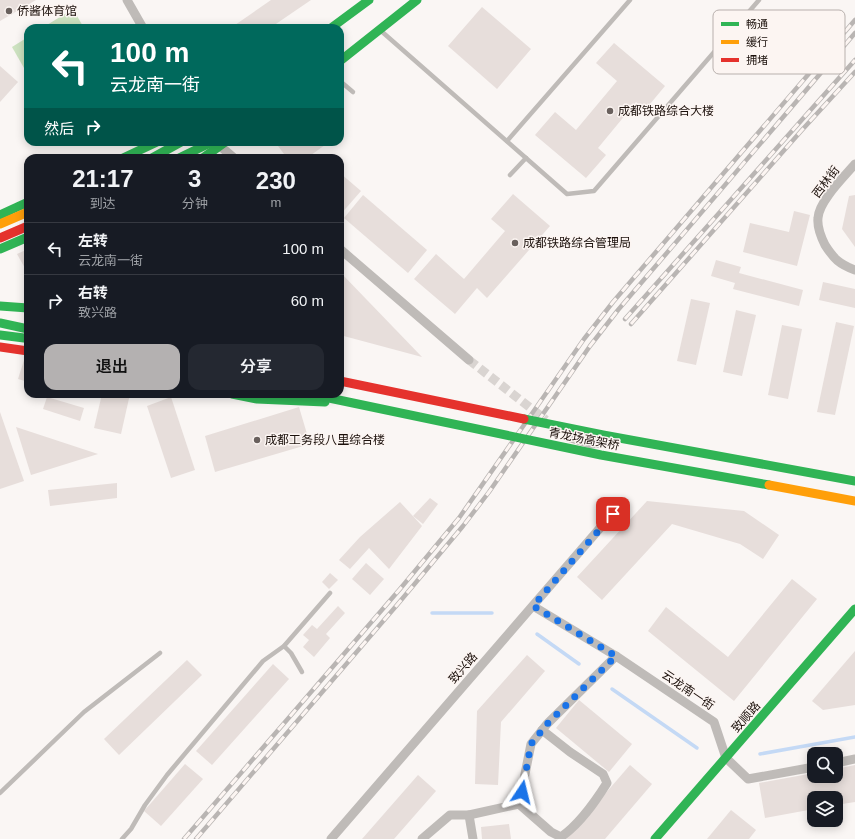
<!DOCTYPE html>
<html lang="zh">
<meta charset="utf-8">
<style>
:root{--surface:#171b24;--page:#242831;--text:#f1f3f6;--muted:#9ea1a6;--line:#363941;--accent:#b4b1b1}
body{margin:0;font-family:Arial,"Noto Sans SC",sans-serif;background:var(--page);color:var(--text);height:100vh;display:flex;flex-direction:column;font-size:15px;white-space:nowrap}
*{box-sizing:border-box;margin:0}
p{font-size:13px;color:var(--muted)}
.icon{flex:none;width:22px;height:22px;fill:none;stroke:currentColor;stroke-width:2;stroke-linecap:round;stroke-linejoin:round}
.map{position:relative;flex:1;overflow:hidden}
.side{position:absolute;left:24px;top:154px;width:320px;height:244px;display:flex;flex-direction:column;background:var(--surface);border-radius:12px;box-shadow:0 2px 10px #0003}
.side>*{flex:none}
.guide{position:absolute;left:24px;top:24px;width:320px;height:122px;border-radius:12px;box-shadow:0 2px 10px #0003;background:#00695c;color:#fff;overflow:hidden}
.controls{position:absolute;left:807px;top:747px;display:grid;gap:8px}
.controls a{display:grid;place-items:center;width:36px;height:36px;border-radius:8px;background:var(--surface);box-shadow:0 2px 10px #0003;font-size:20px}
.pin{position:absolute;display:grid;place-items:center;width:34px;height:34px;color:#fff;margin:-17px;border-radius:8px;box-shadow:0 2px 6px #0006}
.me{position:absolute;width:44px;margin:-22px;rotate:10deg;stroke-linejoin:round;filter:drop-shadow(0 0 3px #0008)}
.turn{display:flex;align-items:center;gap:14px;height:84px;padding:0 20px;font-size:18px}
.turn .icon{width:52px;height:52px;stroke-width:2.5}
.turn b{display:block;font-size:28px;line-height:34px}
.then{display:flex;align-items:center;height:38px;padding:0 20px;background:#0003;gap:8px;font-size:15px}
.eta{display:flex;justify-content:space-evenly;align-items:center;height:68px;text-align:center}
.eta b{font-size:24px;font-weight:600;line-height:28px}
.cta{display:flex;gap:8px;margin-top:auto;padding:8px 20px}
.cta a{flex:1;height:46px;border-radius:12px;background:var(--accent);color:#111;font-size:16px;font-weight:600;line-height:46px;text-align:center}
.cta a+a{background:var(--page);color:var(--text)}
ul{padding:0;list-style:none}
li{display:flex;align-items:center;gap:12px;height:52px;padding:0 20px;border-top:1px solid var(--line)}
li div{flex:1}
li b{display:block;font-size:15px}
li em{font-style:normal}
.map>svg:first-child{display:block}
.green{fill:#cde2c0}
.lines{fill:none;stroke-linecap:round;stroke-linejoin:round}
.stream{stroke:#c4d9f5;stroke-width:3.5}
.building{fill:#e7dedb}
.street-tunnel{stroke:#d9d4d1;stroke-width:9;stroke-dasharray:9 4.5;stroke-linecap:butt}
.lane{stroke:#bfbbb8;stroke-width:4.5}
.street{stroke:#bfbbb8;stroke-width:9}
.fast{stroke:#30b455;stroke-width:9}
.slow{stroke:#ff9f0a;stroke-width:9}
.jam{stroke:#e5322d;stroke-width:9}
.rail-casing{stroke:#b9b5b3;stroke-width:4.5}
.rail{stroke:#fcf5f2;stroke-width:3;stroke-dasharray:9;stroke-linecap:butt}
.fast-bridge{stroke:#30b455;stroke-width:9}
.slow-bridge{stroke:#ff9f0a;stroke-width:9}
.jam-bridge{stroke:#e5322d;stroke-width:9}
.route{stroke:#1a73e8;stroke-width:7;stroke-dasharray:0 12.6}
.poi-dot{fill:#69605d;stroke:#fcf5f2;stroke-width:1.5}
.labels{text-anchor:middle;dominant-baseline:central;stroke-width:3;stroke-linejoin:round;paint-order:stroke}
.poi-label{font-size:12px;fill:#1b100b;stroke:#fcf5f2;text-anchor:start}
.street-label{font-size:12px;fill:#1b100b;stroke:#fcf5f2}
.key{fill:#fcf5f2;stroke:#b8b0ad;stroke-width:1}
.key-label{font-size:11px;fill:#1b100b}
</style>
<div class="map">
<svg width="855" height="839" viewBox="0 0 855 839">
<rect width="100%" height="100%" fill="#faf6f4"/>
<g class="green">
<path d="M 73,9 L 84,28 L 42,28 Z"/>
<path d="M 28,37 L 28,75 L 12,47 Z"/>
</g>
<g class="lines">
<g class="stream">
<path d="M 432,613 L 492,613"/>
<path d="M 537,634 L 579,664"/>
<path d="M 612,689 L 697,748"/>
<path d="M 760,754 L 855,737"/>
</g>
</g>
<g class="building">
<path d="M 0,0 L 36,0 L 0,21 Z"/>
<path d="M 271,0 L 311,0 L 270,28 L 237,28 L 235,25 Z"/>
<path d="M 482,7 L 531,49 L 497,89 L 448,46 Z"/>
<path d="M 614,43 L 665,86 L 645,110 L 636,102 L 598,148 L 606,155 L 586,178 L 535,135 L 555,112 L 576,130 L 617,81 L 596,63 Z"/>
<path d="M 0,66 L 18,82 L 0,102 Z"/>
<path d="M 275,142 L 329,142 L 307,158 L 287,158 Z"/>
<path d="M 340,173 L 361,191 L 340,215 Z"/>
<path d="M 513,194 L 550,226 L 487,298 L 477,288 L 455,314 L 414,279 L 436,254 L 464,279 L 505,231 L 491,219 Z"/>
<path d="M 363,195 L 427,250 L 408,273 L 344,218 Z"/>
<path d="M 855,195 L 855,247 L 842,229 L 849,196 Z"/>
<path d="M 794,211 L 810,215 L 797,266 L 743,252 L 750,223 L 789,232 Z"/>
<path d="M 28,249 L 28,269 L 26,270 L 17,254 Z"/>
<path d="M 716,260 L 741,267 L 739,273 L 803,290 L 799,306 L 733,289 L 735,283 L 711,276 Z"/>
<path d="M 340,272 L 422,357 L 340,335 Z"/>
<path d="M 823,282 L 855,289 L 855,308 L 819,300 Z"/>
<path d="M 691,299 L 710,303 L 696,365 L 677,361 Z"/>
<path d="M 736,310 L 756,315 L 742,376 L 723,372 Z"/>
<path d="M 836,322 L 854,326 L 835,415 L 817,412 Z"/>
<path d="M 782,325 L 802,329 L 788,399 L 768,395 Z"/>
<path d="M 24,360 L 28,361 L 28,382 L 18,379 Z"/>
<path d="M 102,394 L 130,394 L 121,434 L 94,428 Z"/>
<path d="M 47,397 L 84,408 L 80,421 L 43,409 Z"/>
<path d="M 171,397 L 195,470 L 171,478 L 147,406 Z"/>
<path d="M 299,407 L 310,444 L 215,472 L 205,436 Z"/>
<path d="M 0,412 L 24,481 L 0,489 Z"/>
<path d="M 16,427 L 98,454 L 31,475 Z"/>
<path d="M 117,483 L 117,498 L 50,506 L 48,490 Z"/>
<path d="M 430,498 L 438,504 L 423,524 L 413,516 Z"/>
<path d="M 647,501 L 744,511 L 779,535 L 763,559 L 740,544 L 672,524 L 602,600 L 577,577 Z"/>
<path d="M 400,502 L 422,526 L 389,569 L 369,548 L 350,569 L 339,560 L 360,537 Z"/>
<path d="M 366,563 L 384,579 L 370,595 L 352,579 Z"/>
<path d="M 330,573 L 338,580 L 329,589 L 322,582 Z"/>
<path d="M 792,579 L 817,599 L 734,701 L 648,631 L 666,607 L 728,657 Z"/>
<path d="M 338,606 L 345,613 L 326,634 L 330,638 L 314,657 L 303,647 L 309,640 L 303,635 L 312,625 L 317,629 Z"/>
<path d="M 855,651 L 855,705 L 823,710 L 812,701 Z"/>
<path d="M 527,655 L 545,671 L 501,722 L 498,785 L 475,784 L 477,711 Z"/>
<path d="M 187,660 L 202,675 L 119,755 L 104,739 Z"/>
<path d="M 273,664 L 289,679 L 212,765 L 196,751 Z"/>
<path d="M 579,700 L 632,744 L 609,772 L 556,728 Z"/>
<path d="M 185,764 L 203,779 L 161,826 L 144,811 Z"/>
<path d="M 630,765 L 652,784 L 605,839 L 566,839 Z"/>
<path d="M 855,765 L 855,802 L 836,805 L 836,798 L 814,798 L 814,809 L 765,818 L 759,783 L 814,773 L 814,776 L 836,776 L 836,769 Z"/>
<path d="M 418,775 L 436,791 L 394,839 L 362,839 Z"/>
<path d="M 731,810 L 756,830 L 749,839 L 707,839 Z"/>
<path d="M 509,824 L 511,839 L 482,839 L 481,827 Z"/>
</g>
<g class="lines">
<path class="street-tunnel" d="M 469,360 L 546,420"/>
<g class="lane">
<path d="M 380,30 L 567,194 L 594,191 L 759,0"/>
<path d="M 340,81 L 353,92"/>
<path d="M 507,141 L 630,0"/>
<path d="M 510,175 L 526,158"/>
<path d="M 284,646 L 291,653 L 302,672"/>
<path d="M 0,793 L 84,712 L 160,653"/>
<path d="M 122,839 L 131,829 L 145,805 L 167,775 L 263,661 L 284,646 L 330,593"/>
</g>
<g class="street">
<path d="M 127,0 L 143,28"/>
<path d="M 220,146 L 234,158"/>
<path d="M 855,164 C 844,177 819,201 818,218 C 817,227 821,237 825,245 C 834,259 839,264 855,270"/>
<path d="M 340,249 L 469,360"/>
<path d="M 567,437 L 591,444 L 613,442"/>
<path d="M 533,606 L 616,656 L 714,722 L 726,758 L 748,779 L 814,767"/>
<path d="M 836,763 L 855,759"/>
<path d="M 519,804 L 551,832 L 561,837 C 580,824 595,802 607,783 L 603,774 L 570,752 L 542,730"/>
<path d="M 469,815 L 473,839"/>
<path d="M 331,839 L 613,513"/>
<path d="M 422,839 L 450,815 L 469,815 L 519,804 L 531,744 L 547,724 L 616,656"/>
</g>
<g class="fast">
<path d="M 331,28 L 369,0"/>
<path d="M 340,61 L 417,0"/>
<path d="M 123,158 L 157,142"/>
<path d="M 152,158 L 181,142"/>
<path d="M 179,158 L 212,142"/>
<path d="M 203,158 L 225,142"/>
<path d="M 0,215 L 28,202"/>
<path d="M 0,249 L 28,237"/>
<path d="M 0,306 L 28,308"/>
<path d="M 0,323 L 28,329"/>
<path d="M 0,335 L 24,338"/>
<path d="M 232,394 L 257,399 L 325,402"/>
<path d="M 655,839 L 855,609"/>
</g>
<path class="slow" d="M 0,224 L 28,212"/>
<g class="jam">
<path d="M 0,238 L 28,226"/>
<path d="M 0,347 L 28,351"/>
</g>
<defs>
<g id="rail">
<path d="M 625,319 L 855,60"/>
<path d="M 631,324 L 802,130 L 855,72"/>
<path d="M 184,839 L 400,589 L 459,518 L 584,339 L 613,302 L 855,20"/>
<path d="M 196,839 L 397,605 L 463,526 L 489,492 L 590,346 L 618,310 L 855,33"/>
</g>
</defs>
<use href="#rail" class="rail-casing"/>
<use href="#rail" class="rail"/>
<g class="fast-bridge">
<path d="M 310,394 L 601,455 L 769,485"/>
<path d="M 524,419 L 603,435 L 855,481"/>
</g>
<path class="slow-bridge" d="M 769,485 L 855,501"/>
<path class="jam-bridge" d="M 340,381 L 524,419"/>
</g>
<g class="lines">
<path class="route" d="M 522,792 L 531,744 L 547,724 L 616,656 L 533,606 L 613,514"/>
</g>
<g class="poi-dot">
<circle cx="9" cy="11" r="4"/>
<circle cx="610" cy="111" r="4"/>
<circle cx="515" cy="243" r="4"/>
<circle cx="257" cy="440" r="4"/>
</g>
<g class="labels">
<g class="poi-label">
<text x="17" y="11">侨酱体育馆</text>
<text x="618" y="111">成都铁路综合大楼</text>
<text x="523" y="243">成都铁路综合管理局</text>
<text x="265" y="440">成都工务段八里综合楼</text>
</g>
<g class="street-label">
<text transform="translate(826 182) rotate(-53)">西林街</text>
<text transform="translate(584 439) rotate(11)">青龙场高架桥</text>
<text transform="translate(463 668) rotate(-49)">致兴路</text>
<text transform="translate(688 690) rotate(34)">云龙南一街</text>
<text transform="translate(746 717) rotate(-49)">致顺路</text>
</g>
</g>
<rect x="713" y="10" width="132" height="64" rx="6" class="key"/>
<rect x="721" y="22" width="18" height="4" fill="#30b455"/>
<rect x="721" y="40" width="18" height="4" fill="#ff9f0a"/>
<rect x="721" y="58" width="18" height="4" fill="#e5322d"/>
<g class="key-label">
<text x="746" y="28">畅通</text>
<text x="746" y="46">缓行</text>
<text x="746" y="64">拥堵</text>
</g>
</svg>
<div class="controls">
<a><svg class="icon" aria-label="search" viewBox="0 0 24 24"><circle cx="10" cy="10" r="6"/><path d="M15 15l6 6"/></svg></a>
<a><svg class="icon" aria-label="layers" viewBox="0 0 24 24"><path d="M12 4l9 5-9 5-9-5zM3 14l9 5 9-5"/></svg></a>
</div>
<div class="pin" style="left:613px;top:514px;background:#d93025"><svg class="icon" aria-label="arrive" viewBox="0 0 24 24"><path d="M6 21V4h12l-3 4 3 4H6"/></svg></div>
<svg class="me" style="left:522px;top:792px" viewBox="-20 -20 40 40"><path d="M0-17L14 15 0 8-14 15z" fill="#1a73e8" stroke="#fff" stroke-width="4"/></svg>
<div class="guide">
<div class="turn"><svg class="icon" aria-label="left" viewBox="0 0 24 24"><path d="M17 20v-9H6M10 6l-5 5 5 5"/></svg><div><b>100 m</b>云龙南一街</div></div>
<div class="then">然后<svg class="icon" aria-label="right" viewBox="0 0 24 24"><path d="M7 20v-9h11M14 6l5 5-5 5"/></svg></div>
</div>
<section class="side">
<div class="eta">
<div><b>21:17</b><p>到达</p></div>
<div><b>3</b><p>分钟</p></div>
<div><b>230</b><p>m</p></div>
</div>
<ul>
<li><svg class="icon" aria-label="left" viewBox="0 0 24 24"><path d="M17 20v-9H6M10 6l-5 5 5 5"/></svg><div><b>左转</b><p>云龙南一街</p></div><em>100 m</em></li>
<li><svg class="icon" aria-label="right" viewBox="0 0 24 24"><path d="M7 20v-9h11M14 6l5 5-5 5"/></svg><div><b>右转</b><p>致兴路</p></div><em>60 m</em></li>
</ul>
<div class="cta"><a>退出</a><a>分享</a></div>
</section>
</div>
